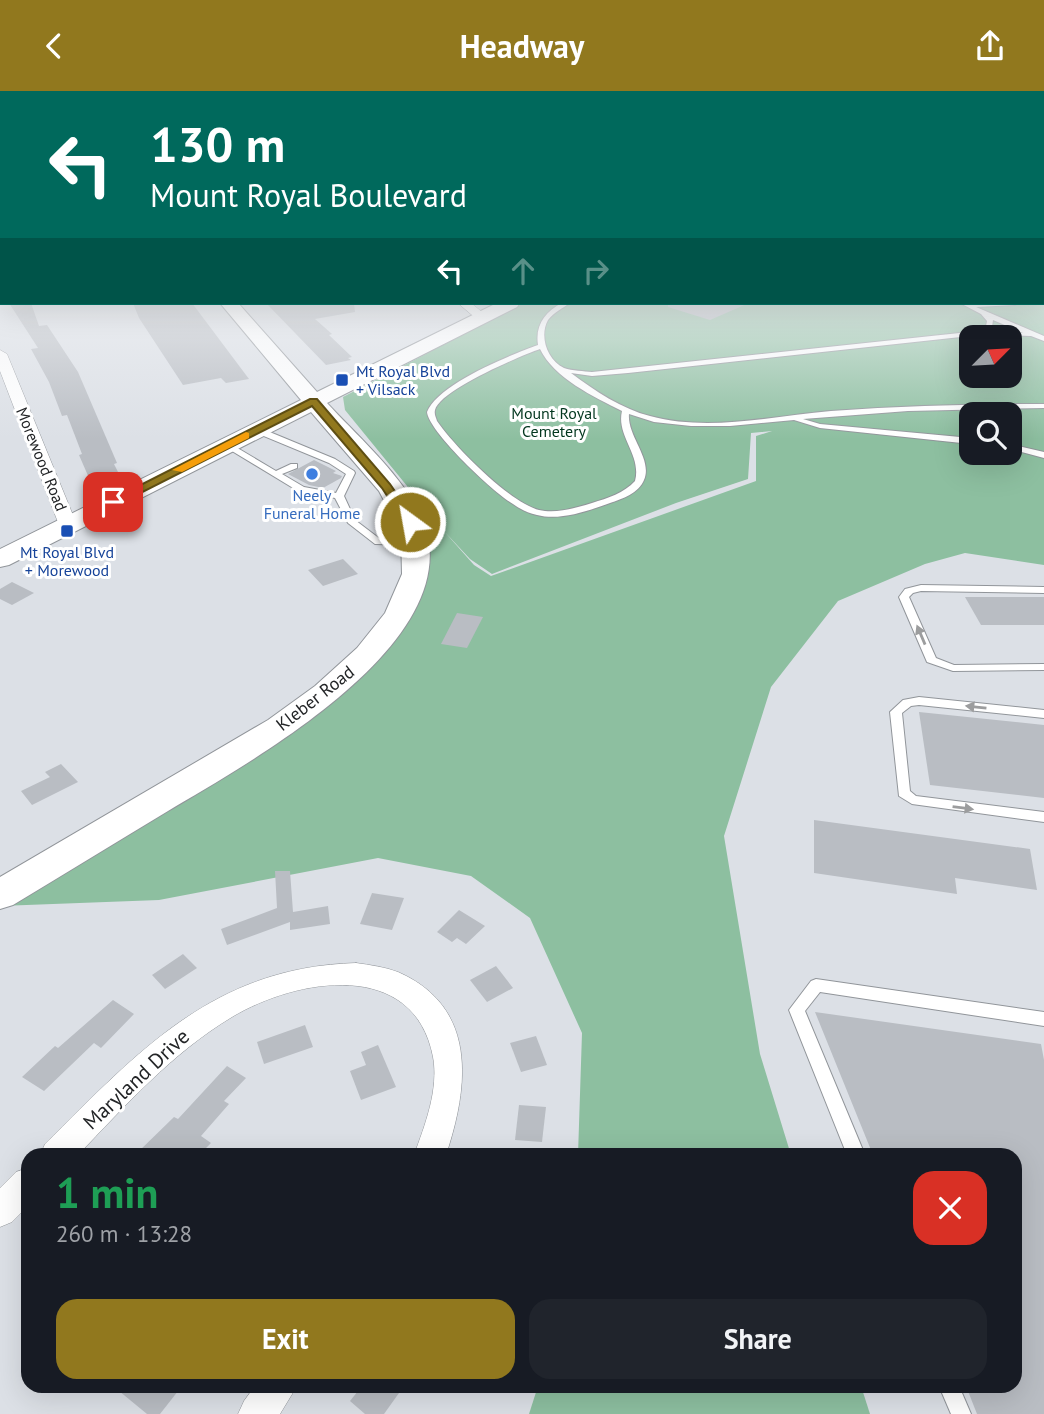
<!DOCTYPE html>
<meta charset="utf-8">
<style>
:root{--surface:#171b24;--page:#20242c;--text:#f1f3f6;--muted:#9ea1a6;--accent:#91781e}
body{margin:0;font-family:"PT Sans",sans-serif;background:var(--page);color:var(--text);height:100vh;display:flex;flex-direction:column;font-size:26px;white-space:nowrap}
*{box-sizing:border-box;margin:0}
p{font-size:23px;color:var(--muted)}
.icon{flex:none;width:38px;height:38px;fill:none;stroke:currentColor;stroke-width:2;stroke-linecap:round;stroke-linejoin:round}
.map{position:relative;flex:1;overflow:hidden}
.drawer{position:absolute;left:21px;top:1057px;width:1001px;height:245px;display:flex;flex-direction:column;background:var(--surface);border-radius:21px;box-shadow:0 7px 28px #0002}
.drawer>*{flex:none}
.banner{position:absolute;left:0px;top:0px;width:1045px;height:214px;box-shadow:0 7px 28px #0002;background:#00695c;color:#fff;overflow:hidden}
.needle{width:46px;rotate:66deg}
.controls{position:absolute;left:959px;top:234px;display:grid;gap:14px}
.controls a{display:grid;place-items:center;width:63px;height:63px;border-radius:14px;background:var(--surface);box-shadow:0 7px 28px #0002;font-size:35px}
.pin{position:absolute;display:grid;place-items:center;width:60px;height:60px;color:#fff;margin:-30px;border-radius:14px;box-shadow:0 4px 10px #0006}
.me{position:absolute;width:77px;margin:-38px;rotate:328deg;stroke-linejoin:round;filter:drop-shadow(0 0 5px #0008)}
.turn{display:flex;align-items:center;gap:24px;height:147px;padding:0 35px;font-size:32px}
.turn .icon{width:91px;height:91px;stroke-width:2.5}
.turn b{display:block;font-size:49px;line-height:60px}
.lanes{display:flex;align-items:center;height:66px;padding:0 35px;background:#0003;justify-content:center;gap:35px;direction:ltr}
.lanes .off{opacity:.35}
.round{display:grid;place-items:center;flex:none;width:74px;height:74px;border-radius:21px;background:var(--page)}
.headline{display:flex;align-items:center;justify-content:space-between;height:119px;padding:0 35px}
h1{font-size:42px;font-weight:700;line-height:52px;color:#1e9e55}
.action{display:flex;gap:14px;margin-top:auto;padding:14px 35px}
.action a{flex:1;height:80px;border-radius:21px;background:var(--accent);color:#fff;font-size:28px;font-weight:700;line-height:80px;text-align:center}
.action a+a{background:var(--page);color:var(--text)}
header{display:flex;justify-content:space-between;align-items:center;height:91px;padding:0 35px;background:var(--accent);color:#fff;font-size:32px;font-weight:700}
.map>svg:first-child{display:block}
.green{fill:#8dbfa0;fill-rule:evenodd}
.building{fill:#b9bdc3}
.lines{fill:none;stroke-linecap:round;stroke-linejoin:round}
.lane-casing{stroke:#91959a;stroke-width:2}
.street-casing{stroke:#91959a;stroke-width:1}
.secondary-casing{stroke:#91959a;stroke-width:2}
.lane{fill:#fff;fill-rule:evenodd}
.street{fill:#fff;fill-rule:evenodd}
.secondary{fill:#fff;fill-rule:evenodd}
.oneway{fill:#9c9d9e}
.route{fill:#91781e;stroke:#5e4e14;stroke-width:2}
.slow{fill:#f59e0b}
.transit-dot{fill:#1a4fb4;stroke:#fff;stroke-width:2.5}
.shop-dot{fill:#3f7fe0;stroke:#fff;stroke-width:2.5}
.labels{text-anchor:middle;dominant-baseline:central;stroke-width:6;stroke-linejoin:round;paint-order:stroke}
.far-transit-label{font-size:16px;fill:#164399;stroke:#fff;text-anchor:start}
.far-park-label{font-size:16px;fill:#03371f;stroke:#fff}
.far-street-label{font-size:16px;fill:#232527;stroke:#fff}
.far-shop-label{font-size:16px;fill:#366cbe;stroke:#fff}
.street-label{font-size:18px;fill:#232527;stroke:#fff}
.near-street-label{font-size:21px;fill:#232527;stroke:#fff}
</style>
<header><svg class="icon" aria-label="back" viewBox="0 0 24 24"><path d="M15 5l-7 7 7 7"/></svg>Headway<svg class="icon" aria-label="share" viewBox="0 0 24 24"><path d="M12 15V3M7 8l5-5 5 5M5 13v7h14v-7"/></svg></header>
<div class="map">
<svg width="1044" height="1323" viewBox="0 0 1044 1323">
<rect width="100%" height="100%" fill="#dce0e6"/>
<g class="green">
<path d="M 1044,163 L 1044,474 L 965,462 L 925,473 L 838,510 L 771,596 L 724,745 L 760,963 L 791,1064 L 578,1064 L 582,942 L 530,827 L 471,785 L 378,767 L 159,809 L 0,815 L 0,804 L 288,630 L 407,509 L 405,421 L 425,417 L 345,319 L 343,306 L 524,212 L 1043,212 ZM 971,247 L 1010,247 L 1010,285 L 971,285 ZM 971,324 L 1010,324 L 1010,362 L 971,362 ZM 772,340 L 756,345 L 756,390 L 491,485 L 474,474 L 443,439 L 470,468 L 492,483 L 676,412 L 748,388 L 751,342 Z"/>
<path d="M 538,1295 L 861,1295 L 870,1323 L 529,1323 Z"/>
</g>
<g class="building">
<path d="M 9,212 L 31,212 L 39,235 L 47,234 L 78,281 L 117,372 L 114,373 L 118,381 L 89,387 L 79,364 L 82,363 L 67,324 L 62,325 L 49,291 L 31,258 L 38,257 Z"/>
<path d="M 133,212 L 192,212 L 249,288 L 226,292 L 221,287 L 183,294 L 139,227 Z"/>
<path d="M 266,212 L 354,212 L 355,221 L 315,228 L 332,243 L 329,244 L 352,266 L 348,267 L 351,269 L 326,274 Z"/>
<path d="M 668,212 L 749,212 L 710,229 L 668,216 Z"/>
<path d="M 314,369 L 336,380 L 333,382 L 342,385 L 341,387 L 323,397 L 309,394 L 288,383 Z"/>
<path d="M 343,468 L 358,483 L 323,495 L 308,479 Z"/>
<path d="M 12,491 L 34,502 L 12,514 L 0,508 L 0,498 Z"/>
<path d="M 965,506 L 1044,506 L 1044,534 L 981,534 Z"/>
<path d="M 457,522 L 483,526 L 467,557 L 441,553 Z"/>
<path d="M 919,621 L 1044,634 L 1044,707 L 930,694 Z"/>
<path d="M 61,673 L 78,691 L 32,714 L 21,700 L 50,686 L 45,681 Z"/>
<path d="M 814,729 L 1030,758 L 1037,799 L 955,787 L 957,803 L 814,782 Z"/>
<path d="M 275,780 L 290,780 L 293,821 L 328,815 L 330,833 L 290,839 L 290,831 L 227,854 L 221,838 L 277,817 Z"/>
<path d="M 372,802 L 404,807 L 392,839 L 360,833 Z"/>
<path d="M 459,819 L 485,835 L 466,853 L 457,847 L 452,851 L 437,841 Z"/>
<path d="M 183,863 L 197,877 L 165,898 L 152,884 Z"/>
<path d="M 496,875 L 513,897 L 487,911 L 470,889 Z"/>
<path d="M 113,909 L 134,923 L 101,957 L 94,952 L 44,1000 L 22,986 L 55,955 L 58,957 Z"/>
<path d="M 815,921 L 1041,953 L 1044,969 L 1044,1323 L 977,1323 L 966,1295 L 1015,1295 L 1015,1064 L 873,1064 Z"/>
<path d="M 305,934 L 313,956 L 264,973 L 257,951 Z"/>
<path d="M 536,945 L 547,974 L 521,981 L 510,952 Z"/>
<path d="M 378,954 L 396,996 L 361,1009 L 350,980 L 366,974 L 361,961 Z"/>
<path d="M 227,975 L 246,987 L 224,1010 L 229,1013 L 201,1045 L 211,1052 L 199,1064 L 135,1064 L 174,1026 L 178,1028 Z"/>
<path d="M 519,1014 L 546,1016 L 542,1051 L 515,1049 Z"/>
<path d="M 113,1295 L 182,1295 L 160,1323 L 147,1323 Z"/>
<path d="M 362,1295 L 404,1295 L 384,1323 L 365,1323 L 350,1310 Z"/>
</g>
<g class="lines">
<defs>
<g id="lane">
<rect x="1043" y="175" width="1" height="4"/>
<path d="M 1043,208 L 1044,208 L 1044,212 L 1042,212 Z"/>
<path d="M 562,212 L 570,212 C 563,217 554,221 548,229 C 539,245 547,269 564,277 C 572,280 584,280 592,281 L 969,241 L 986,235 L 987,230 L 981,223 L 960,212 L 1018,212 L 1015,214 L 976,216 L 1044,245 L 1044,250 L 1031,245 L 978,243 L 970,245 L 628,282 L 592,285 L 571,282 C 595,300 622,318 650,325 C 709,341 772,325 831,320 C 902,315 973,313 1044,313 L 1044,317 L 908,320 L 803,328 L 820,333 L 971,347 L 971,353 L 820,337 L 794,329 L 730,335 L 691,335 L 654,331 L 629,323 C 627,345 653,368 644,389 C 639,402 622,408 610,412 C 588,420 560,430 537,424 C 528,422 520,418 513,413 C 493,401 429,341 427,321 C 438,293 510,264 538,254 C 535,234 545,221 562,212 ZM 993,229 L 1023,242 L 986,239 L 992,236 ZM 540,258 C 554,287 594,306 622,320 C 616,345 642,364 635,390 C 624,402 608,407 592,412 C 576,417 556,423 539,419 C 510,412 454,355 437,330 C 436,326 434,324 435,319 C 440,299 520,265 540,258 Z"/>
<path d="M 254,337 L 260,337 L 335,368 L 354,380 L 355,382 L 344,405 L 355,429 L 380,448 L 416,449 L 421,452 L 419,454 L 375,453 L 348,432 L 335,407 L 298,400 L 222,354 L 229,352 L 276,380 L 291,373 L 297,373 L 297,377 L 282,383 L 304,396 L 336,402 L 346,383 L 329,372 L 254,341 Z"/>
<path d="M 1010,353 L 1044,361 L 1044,367 L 1010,358 Z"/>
<path d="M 921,494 L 1044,496 L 1044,502 L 921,500 L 913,502 L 909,506 L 936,567 L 954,574 L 1044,573 L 1044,579 L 953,580 L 927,571 L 899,506 L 905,498 Z"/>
<path d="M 919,606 L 1044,619 L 1044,627 L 919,614 L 911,615 L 902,622 L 910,700 L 916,705 L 1044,721 L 1044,731 L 912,713 L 899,705 L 890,621 L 903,609 Z"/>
<path d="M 816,888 L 1044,921 L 1044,935 L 820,901 L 805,920 L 865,1064 L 847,1064 L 789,919 L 811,890 Z"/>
<path d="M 939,1295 L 959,1295 L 971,1323 L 951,1323 Z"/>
</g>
<g id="street">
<rect x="0" y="181" width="2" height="8"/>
<path d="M 458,212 L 471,212 L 488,226 L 486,229 L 478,229 Z"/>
<path d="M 0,259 L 7,263 L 77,434 L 74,438 L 68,439 L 59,434 L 0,280 Z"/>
<path d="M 356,872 C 370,874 385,876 398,881 C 478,916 469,995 446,1064 L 414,1064 C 425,1034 439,998 433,966 C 414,867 297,887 232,926 C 172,962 125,1015 78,1064 L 40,1064 L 45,1053 C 139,960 214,876 356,872 Z"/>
<path d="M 28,1077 L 28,1115 L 12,1131 L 0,1136 L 0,1097 L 16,1081 Z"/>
<path d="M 255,1295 L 297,1295 L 280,1323 L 238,1323 L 244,1310 Z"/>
</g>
<path id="secondary" d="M 220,212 L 238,212 L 317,301 L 497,212 L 520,212 L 517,216 L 327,312 C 359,347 415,395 427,442 C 456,558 250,671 168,720 C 116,751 65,783 13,814 L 0,818 L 0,786 L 268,629 L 315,595 L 357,557 L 385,522 L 402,483 L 401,442 L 379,400 L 311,321 L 9,474 L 0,476 L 0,458 L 301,309 Z"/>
</defs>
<use href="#lane" class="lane-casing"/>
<use href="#street" class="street-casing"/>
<use href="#secondary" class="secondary-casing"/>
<use href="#lane" class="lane"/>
<use href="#street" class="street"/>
<use href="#secondary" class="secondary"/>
</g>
<defs><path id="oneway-solid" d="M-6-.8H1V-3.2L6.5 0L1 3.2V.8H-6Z" transform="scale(1.75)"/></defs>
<g class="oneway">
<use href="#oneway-solid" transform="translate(921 544) rotate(-113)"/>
<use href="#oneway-solid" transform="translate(976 616) rotate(-174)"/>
<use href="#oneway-solid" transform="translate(963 717) rotate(7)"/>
</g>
<linearGradient id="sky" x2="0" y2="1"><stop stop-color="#74b2dc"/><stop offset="0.47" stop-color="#eff1f4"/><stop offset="1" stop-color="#eff1f4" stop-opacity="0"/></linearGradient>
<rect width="1044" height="348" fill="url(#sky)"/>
<path class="route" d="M 310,308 L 317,308 L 390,393 L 416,431 L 415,434 L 406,434 L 382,397 L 312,315 L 117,414 L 107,411 Z"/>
<path class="slow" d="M 246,341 L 249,342 L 249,347 L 182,381 L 172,379 Z"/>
<g class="transit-dot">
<rect x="335" y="282" width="14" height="14" rx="3.5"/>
<rect x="60" y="433" width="14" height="14" rx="3.5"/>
</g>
<circle class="shop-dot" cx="312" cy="383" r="7"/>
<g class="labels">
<g class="far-transit-label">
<text x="356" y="280">Mt Royal Blvd<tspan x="356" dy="18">+ Vilsack</tspan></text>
<text x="67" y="461" text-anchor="middle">Mt Royal Blvd<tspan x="67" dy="18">+ Morewood</tspan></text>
</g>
<g class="far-park-label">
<text x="554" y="322">Mount Royal<tspan x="554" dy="18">Cemetery</tspan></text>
</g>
<g class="far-street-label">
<text transform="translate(42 368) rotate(68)">Morewood Road</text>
</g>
<g class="far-shop-label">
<text x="312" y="404">Neely<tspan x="312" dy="18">Funeral Home</tspan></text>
</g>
<g class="street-label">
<text transform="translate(315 607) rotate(-38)">Kleber Road</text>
</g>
<g class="near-street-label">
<text transform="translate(136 988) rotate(-43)">Maryland Drive</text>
</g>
</g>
</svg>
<div class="controls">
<a><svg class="needle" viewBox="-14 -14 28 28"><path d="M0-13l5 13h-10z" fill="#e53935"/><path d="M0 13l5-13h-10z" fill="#9ea1a6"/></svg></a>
<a><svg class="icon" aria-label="search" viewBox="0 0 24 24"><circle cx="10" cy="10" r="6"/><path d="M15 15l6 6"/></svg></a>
</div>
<div class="pin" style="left:113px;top:411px;background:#d93025"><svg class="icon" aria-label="arrive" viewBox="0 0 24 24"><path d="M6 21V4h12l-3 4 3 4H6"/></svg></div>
<svg class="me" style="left:410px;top:431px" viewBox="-20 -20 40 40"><circle r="17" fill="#91781e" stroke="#fff" stroke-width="3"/><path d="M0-11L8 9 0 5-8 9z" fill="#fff"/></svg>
<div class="banner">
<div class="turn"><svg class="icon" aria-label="left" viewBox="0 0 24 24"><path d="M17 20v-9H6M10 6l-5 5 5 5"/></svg><div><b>130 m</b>Mount Royal Boulevard</div></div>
<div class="lanes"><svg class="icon" aria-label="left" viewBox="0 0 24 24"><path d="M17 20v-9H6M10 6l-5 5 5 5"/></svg><svg class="icon off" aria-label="ahead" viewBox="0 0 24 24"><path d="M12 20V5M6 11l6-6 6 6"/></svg><svg class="icon off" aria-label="right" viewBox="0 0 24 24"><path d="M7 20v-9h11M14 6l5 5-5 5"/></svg></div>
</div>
<section class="drawer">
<div class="headline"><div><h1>1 min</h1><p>260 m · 13:28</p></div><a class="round" style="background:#d93025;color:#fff"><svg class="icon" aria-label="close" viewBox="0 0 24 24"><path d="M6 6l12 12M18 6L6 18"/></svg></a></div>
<div class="action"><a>Exit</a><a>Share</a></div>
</section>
</div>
